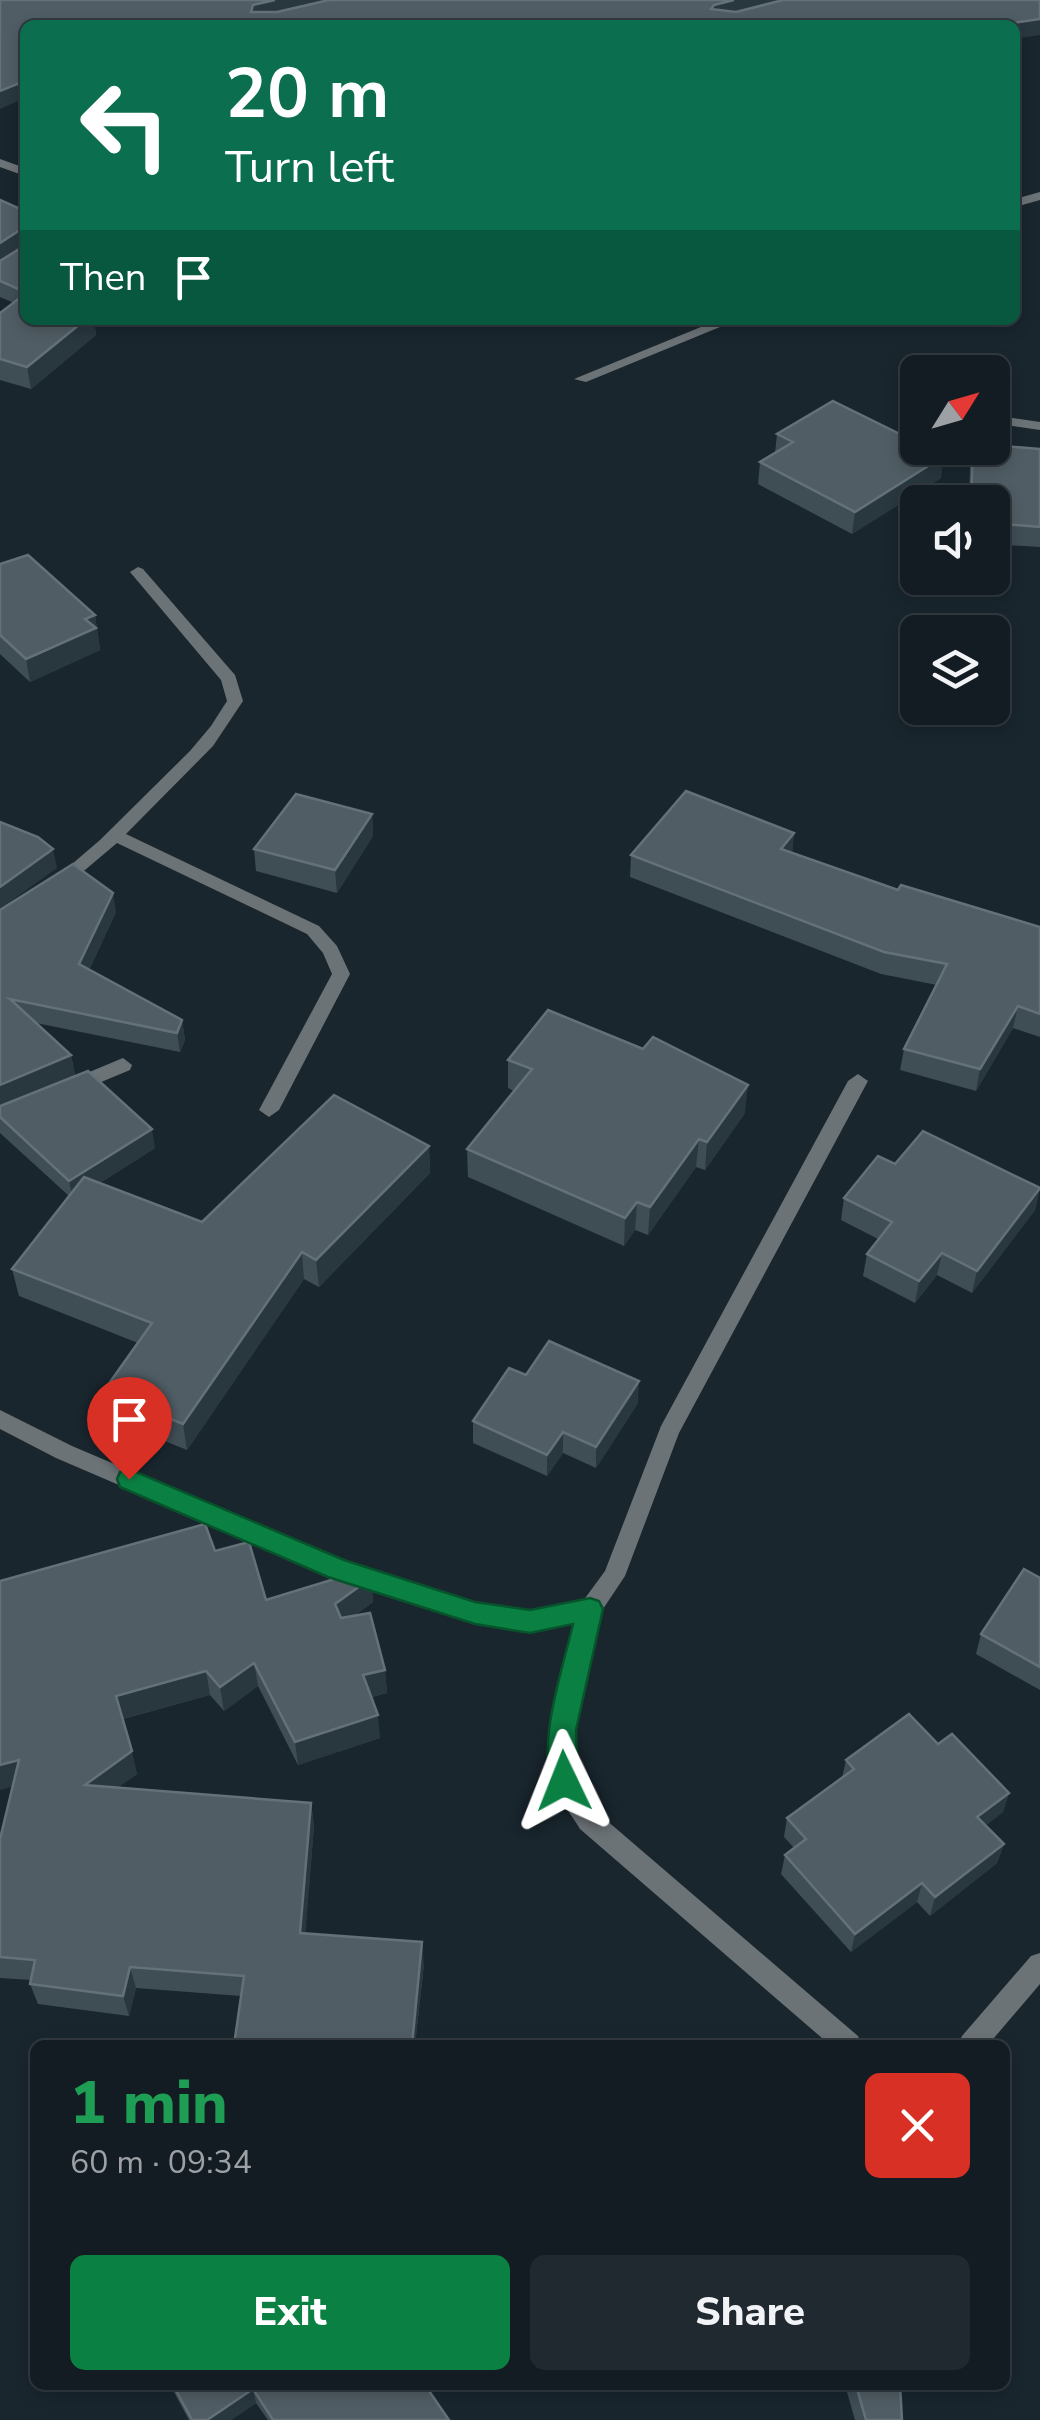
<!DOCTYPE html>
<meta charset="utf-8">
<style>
:root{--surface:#131c22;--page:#20292f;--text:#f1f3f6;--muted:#9da1a5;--line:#323a40;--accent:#0b8043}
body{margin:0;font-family:"Nunito Sans",sans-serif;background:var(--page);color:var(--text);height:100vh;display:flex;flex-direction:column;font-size:38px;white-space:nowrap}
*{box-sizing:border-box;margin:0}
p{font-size:32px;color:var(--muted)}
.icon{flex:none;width:55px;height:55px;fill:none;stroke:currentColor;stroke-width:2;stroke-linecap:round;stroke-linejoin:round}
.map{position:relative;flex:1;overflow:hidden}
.details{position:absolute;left:30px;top:2040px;width:980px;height:350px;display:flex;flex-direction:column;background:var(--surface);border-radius:15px;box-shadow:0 5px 15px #0003,0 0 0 2px var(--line)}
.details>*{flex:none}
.banner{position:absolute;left:20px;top:20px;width:1000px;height:305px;border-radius:15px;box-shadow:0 5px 15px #0003,0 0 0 2px var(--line);background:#0b6e4f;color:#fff;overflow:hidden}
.needle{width:65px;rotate:53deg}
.controls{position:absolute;left:900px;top:355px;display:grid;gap:20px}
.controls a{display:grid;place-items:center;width:110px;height:110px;border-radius:15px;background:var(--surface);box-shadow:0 5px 15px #0003,0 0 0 2px var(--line);font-size:50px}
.pin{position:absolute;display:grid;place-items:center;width:85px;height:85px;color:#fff;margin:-102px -42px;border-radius:50% 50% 50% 0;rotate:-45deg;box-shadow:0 0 10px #0007}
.pin .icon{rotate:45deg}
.me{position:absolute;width:110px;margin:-55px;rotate:358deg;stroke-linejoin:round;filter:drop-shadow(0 0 8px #0008)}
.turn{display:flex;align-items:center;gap:35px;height:210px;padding:0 40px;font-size:45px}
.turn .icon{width:130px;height:130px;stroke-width:2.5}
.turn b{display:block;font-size:70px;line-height:85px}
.then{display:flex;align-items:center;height:95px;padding:0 40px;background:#0003;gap:20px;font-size:38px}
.round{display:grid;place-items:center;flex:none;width:105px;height:105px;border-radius:15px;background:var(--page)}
.summary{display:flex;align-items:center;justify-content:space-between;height:170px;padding:0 40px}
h1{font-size:60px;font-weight:800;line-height:75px;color:#1e9e55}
.action{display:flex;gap:20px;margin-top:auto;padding:20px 40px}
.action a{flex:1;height:115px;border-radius:15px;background:var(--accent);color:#fff;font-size:40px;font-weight:800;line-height:115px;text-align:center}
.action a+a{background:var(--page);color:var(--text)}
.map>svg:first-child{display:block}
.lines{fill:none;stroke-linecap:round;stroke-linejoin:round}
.street{fill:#6c7377;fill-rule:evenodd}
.wall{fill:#3f4d55}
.shaded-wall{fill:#29373f}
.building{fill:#505d64;stroke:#657178;stroke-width:2.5}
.route{fill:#0b8043;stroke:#07532c;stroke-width:2.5}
</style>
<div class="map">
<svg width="1040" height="2420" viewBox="0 0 1040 2420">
<rect width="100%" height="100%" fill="#19262e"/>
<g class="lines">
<g class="street">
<path d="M 0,159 L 25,168 L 25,176 L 0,167 Z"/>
<path d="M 1040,192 L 1040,200 L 1015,207 L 1015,199 Z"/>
<path d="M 718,320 L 737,320 L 586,382 L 574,379 Z"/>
<path d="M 992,415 L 1040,422 L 1040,430 L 992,423 Z"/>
<path d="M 138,567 L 143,569 L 235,675 L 243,701 L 213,746 L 126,834 L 319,926 L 337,946 L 350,974 L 279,1110 L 269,1117 L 259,1110 L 332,974 L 323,953 L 307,934 L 117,843 L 66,886 L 60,888 L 51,882 L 100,840 L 190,751 L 211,726 L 227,701 L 221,680 L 130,572 Z"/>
<path d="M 123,1058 L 132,1065 L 130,1070 L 70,1095 L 60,1088 L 63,1083 Z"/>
<path d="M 858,1074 L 868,1081 L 679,1433 L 625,1576 L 601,1612 L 574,1731 L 576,1779 L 598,1813 L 858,2036 L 862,2045 L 830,2045 L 580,1829 C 572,1815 557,1798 553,1782 C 540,1736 565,1668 576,1622 L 530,1632 L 475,1623 L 338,1579 L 56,1458 L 0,1429 L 0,1410 L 72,1446 L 343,1561 L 475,1603 L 530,1612 L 583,1601 L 605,1571 L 661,1426 L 848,1081 Z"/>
<path d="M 1040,1953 L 1040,1984 L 988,2045 L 958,2045 L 962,2036 L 1031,1956 Z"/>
</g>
</g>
<g class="wall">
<path d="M 0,200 L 25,211 L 25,320 L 94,320 L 96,335 L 31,389 L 0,380 L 0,313 L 14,303 L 0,297 Z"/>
<path d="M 777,434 L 941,478 L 852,534 L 758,484 L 760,462 L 775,453 Z"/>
<path d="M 972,448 L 1040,449 L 1040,547 L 992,544 L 992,502 L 969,502 L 970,464 Z"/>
<path d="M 0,564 L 95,615 L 100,650 L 30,682 L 0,654 Z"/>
<path d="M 372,814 L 373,836 L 337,893 L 256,871 L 254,849 Z"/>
<path d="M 794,833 L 792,853 L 898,890 L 1040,927 L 1040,1037 L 1013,1028 L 976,1091 L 900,1070 L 904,1049 L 937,985 L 881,974 L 630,877 L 631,855 Z"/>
<path d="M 0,910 L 116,912 L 89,970 L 182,1020 L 185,1040 L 180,1052 L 36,1023 L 71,1055 L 75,1075 L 31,1094 L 155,1148 L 100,1183 L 202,1222 L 429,1146 L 430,1173 L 319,1287 L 304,1279 L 187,1450 L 108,1418 L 103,1392 L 138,1343 L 19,1296 L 12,1269 L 69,1196 L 0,1133 Z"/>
<path d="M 508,1060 L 745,1113 L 705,1170 L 696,1167 L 648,1235 L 635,1230 L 624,1246 L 468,1177 L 467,1149 L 514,1091 L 508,1088 Z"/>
<path d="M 895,1164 L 1040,1188 L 1035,1210 L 972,1293 L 937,1275 L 915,1303 L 863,1276 L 867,1254 L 878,1239 L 841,1220 L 844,1198 Z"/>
<path d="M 526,1375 L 638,1403 L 596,1468 L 563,1453 L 547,1476 L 473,1443 L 473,1421 Z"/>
<path d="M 215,1551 L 266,1600 L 371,1578 L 373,1602 L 354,1616 L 385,1670 L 387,1693 L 372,1697 L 380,1738 L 298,1765 L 258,1686 L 224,1711 L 210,1695 L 123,1719 L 137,1774 L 118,1787 L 311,1803 L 314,1826 L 305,1933 L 424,1964 L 415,2045 L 234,2045 L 241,1996 L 136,1988 L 129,2016 L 38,2004 L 30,1984 L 31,1980 L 0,1978 L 0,1839 Z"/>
<path d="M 1040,1578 L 1040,1690 L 976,1654 L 981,1634 Z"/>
<path d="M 938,1744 L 1009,1793 L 1003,1812 L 986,1825 L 1004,1844 L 997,1863 L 930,1916 L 917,1902 L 851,1952 L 781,1874 L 785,1855 L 794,1848 L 784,1837 L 787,1818 L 842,1778 L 846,1760 Z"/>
<path d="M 170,2385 L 425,2385 L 449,2420 L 268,2420 L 256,2403 L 231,2420 L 189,2420 Z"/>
<path d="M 845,2385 L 900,2385 L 902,2420 L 855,2420 Z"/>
</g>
<g class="shaded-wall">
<path d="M 275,0 L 344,0 L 254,21 L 251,12 L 253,5 Z"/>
<path d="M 734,0 L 794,0 L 713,21 L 711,9 L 714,5 Z"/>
<path d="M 1040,19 L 1040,35 L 1015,39 L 1015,25 L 1000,25 Z"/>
<path d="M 25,81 L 25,98 L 0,109 L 0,91 Z"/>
<path d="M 20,230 L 23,247 L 0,262 L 0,243 Z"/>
<path d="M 85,320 L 94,320 L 96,335 L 31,389 L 27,367 Z"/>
<path d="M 944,456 L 941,478 L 852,534 L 855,512 Z"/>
<path d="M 95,615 L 100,650 L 30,682 L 26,659 L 85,619 Z"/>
<path d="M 372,814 L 373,836 L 337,893 L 335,870 Z"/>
<path d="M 794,833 L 792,855 L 781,849 Z"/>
<path d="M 53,849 L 57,868 L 0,909 L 0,887 Z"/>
<path d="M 113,893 L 116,912 L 82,984 L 79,964 Z"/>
<path d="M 1018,1006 L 1013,1028 L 976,1091 L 980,1069 Z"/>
<path d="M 182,1020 L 185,1040 L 180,1052 L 177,1033 Z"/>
<path d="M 71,1055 L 75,1075 L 0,1107 L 0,1085 Z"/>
<path d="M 748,1085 L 745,1113 L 705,1170 L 707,1142 Z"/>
<path d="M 152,1129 L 155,1148 L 73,1200 L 69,1181 Z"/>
<path d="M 699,1139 L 696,1167 L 648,1235 L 650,1207 Z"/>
<path d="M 429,1146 L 430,1173 L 319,1287 L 316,1260 Z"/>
<path d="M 1040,1189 L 1035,1210 L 972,1293 L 977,1271 Z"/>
<path d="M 637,1202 L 635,1230 L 624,1246 L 625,1218 Z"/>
<path d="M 302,1252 L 304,1279 L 187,1450 L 183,1424 Z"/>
<path d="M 942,1253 L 937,1275 L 915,1303 L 919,1281 Z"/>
<path d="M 639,1381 L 638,1403 L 596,1468 L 596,1447 Z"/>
<path d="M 563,1432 L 563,1453 L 547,1476 L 547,1455 Z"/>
<path d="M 371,1578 L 373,1602 L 338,1628 L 335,1604 Z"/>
<path d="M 254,1663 L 258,1686 L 224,1711 L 220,1687 Z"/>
<path d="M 385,1670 L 387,1693 L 366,1698 L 363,1675 Z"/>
<path d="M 206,1671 L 210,1695 L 122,1719 L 116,1696 Z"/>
<path d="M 378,1715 L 380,1738 L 298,1765 L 295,1742 Z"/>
<path d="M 132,1751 L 137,1774 L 91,1807 L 85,1785 Z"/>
<path d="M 19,1760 L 26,1783 L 0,1790 L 0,1765 Z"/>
<path d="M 1009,1793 L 1003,1812 L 972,1836 L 977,1817 Z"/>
<path d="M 311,1803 L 314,1826 L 304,1954 L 300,1933 Z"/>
<path d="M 1004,1844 L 997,1863 L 930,1916 L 935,1897 Z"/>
<path d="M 922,1883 L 917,1902 L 851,1952 L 855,1934 Z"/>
<path d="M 422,1942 L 424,1964 L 415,2045 L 412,2045 Z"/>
<path d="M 130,1967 L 136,1988 L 129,2016 L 123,1996 Z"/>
<path d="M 253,2389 L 256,2403 L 231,2420 L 207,2420 Z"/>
</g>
<g class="building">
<path d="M 0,0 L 275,0 L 253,5 L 251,12 L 277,12 L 329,0 L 734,0 L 714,5 L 711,9 L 736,12 L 783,0 L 1040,0 L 1040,19 L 1000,25 L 573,25 L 571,22 L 561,25 L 25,25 L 25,81 L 0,91 Z"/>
<path d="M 0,200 L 25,211 L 25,230 L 20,230 L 0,243 Z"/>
<path d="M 25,232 L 25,292 L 0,281 L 0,261 L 24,246 Z"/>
<path d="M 25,294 L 25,320 L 85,320 L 27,367 L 0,359 L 0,313 Z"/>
<path d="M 833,401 L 918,443 L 918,448 L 926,448 L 944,456 L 855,512 L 760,462 L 793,442 L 777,434 Z"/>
<path d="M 992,445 L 1040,449 L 1040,527 L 992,523 L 992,502 L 971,502 L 973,448 L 992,448 Z"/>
<path d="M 28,555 L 95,615 L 85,619 L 96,628 L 26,659 L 0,635 L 0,564 Z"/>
<path d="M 686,791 L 794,833 L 781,849 L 898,890 L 901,885 L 1040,927 L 1040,1014 L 1018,1006 L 980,1069 L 904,1049 L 947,964 L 884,952 L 631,855 Z"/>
<path d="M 296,794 L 372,814 L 335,870 L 254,849 Z"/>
<path d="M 0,822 L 38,837 L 53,849 L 0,887 Z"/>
<path d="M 73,864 L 113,893 L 79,964 L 182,1020 L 177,1033 L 10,999 L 71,1055 L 0,1085 L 0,910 Z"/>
<path d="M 548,1010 L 643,1049 L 653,1037 L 748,1085 L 707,1142 L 699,1139 L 650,1207 L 637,1202 L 625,1218 L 467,1149 L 532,1069 L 508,1060 Z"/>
<path d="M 88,1071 L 152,1129 L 69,1181 L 0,1117 L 0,1106 Z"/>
<path d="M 334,1095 L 429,1146 L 316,1260 L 302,1252 L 183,1424 L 103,1392 L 152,1323 L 12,1269 L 84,1177 L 202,1222 Z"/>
<path d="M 923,1131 L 1040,1188 L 977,1271 L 942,1253 L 919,1281 L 867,1254 L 892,1222 L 844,1198 L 878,1156 L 895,1164 Z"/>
<path d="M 549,1341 L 639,1381 L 596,1447 L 563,1432 L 547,1455 L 473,1421 L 509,1368 L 526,1375 Z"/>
<path d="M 205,1524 L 215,1551 L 249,1542 L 266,1600 L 367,1569 L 371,1578 L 335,1604 L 341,1618 L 370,1613 L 385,1670 L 363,1675 L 378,1715 L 295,1742 L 254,1663 L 220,1687 L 206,1671 L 116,1696 L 132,1751 L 85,1785 L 311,1803 L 300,1933 L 422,1942 L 412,2045 L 234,2045 L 244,1976 L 130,1967 L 123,1996 L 30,1984 L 35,1960 L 0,1957 L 0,1839 L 19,1760 L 0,1765 L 0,1581 Z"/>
<path d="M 1024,1569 L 1040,1578 L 1040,1667 L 981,1634 Z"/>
<path d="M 909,1714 L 938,1744 L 952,1734 L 1009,1793 L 977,1817 L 1004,1844 L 935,1897 L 922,1883 L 855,1934 L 785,1855 L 806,1839 L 787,1818 L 854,1769 L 846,1760 Z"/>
<path d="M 173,2385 L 425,2385 L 449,2420 L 273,2420 L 253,2389 L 207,2420 L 192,2420 Z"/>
<path d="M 856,2385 L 900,2385 L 902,2420 L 866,2420 Z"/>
</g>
<path class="route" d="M 129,1469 L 344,1560 L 475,1602 L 530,1610 L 590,1598 L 599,1601 L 603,1609 L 576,1730 L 578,1781 L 574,1790 L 564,1794 L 554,1790 C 535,1747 563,1668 573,1624 L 530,1633 L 475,1624 L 328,1577 L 120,1487 L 117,1479 L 120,1472 Z"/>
</svg>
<div class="controls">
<a><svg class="needle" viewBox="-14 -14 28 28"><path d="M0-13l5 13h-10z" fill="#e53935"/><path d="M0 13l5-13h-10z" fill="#9da1a5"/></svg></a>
<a><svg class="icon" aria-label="sound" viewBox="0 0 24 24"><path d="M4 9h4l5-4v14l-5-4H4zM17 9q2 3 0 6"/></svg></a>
<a><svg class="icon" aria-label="layers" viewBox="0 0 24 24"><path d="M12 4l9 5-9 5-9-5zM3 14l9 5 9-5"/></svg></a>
</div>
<div class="pin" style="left:129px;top:1479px;background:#d93025"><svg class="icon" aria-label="arrive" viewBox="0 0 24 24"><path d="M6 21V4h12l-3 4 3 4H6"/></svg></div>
<svg class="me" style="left:564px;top:1781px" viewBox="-20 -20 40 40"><path d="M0-17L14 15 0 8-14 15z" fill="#0b8043" stroke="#fff" stroke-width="4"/></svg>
<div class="banner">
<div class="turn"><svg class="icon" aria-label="left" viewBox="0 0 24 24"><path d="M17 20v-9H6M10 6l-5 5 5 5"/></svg><div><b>20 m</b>Turn left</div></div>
<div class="then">Then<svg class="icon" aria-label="arrive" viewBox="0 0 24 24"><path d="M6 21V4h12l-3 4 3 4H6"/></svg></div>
</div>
<section class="details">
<div class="summary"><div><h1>1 min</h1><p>60 m · 09:34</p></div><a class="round" style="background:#d93025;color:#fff"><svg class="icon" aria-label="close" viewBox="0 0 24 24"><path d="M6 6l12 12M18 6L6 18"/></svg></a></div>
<div class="action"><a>Exit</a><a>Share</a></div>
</section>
</div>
